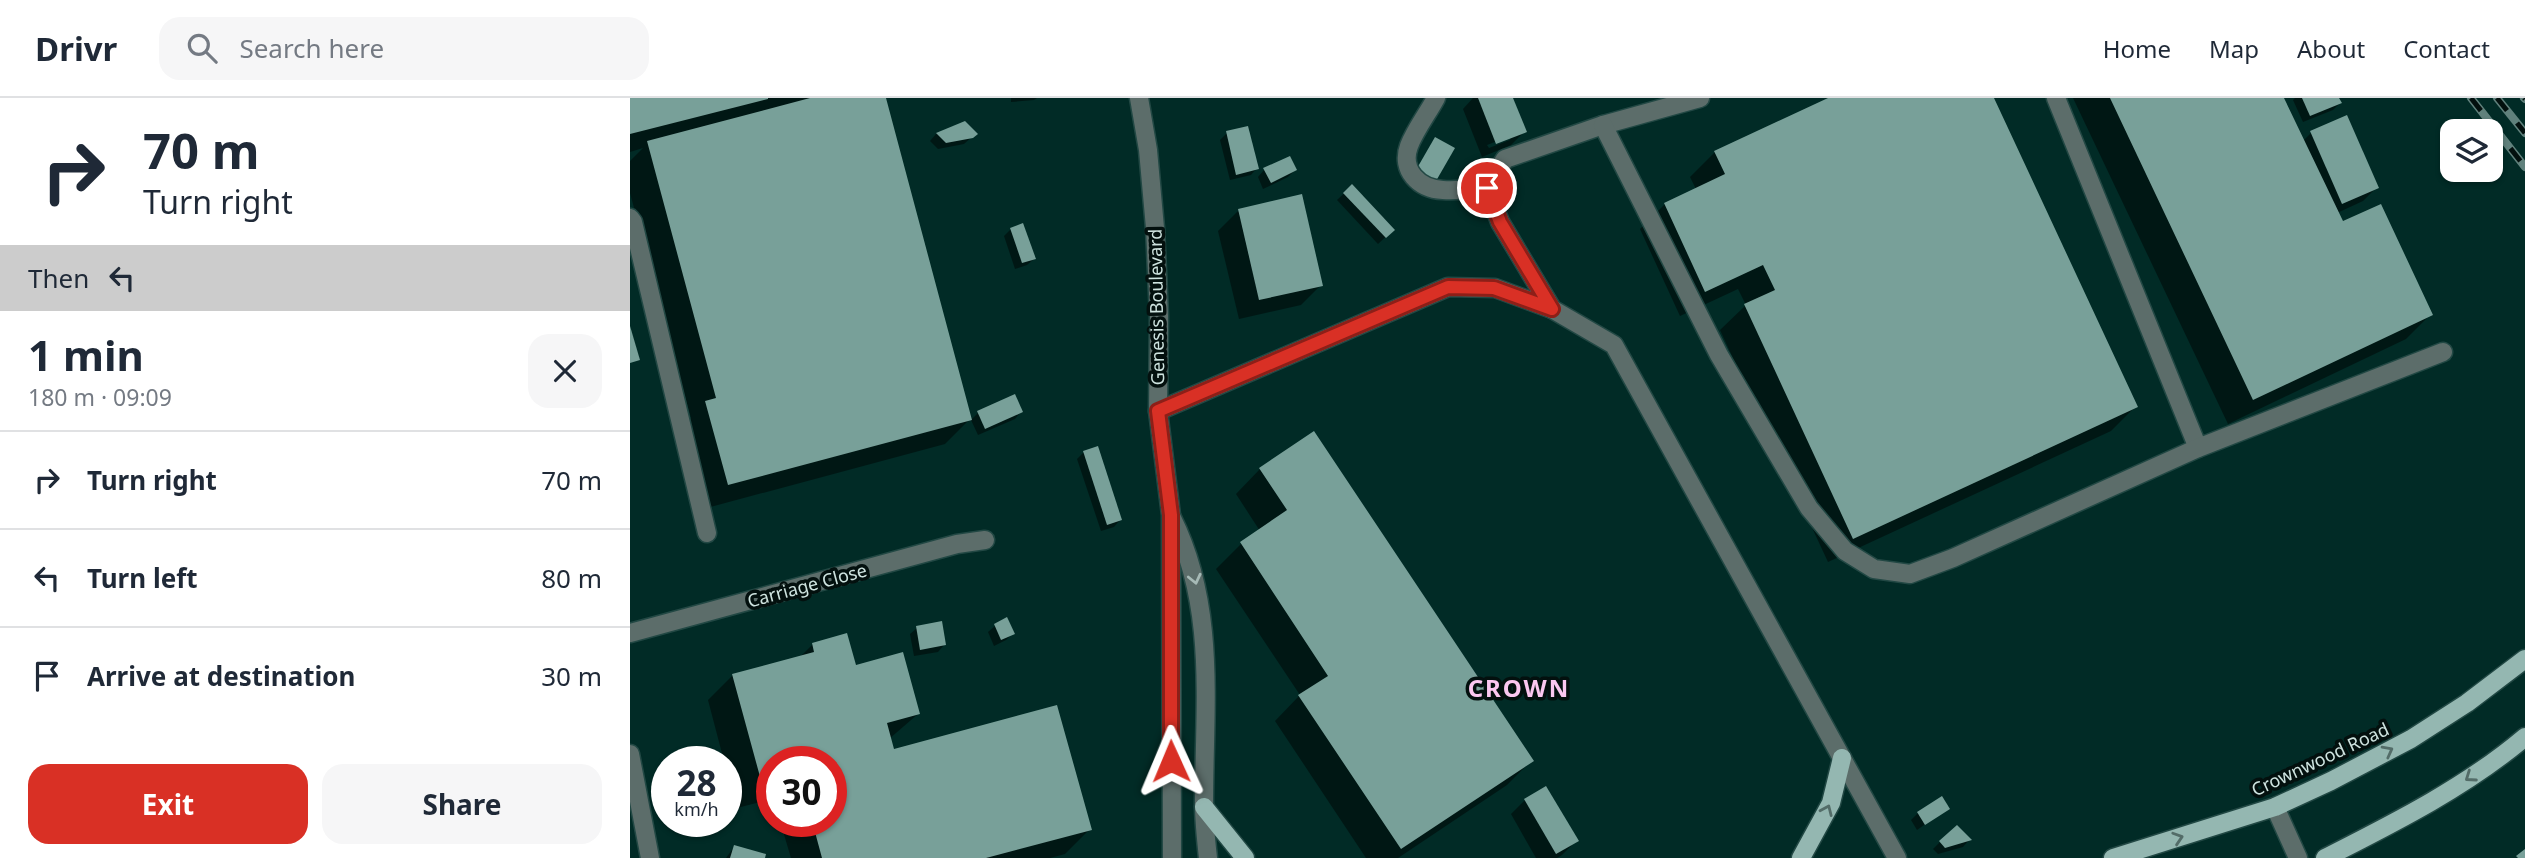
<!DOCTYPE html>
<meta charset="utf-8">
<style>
:root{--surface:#fff;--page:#f6f6f7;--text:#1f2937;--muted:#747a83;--line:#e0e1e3;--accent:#d93025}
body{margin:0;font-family:"Noto Sans",sans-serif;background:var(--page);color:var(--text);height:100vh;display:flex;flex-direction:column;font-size:26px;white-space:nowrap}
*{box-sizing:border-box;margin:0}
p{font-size:23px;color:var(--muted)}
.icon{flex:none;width:38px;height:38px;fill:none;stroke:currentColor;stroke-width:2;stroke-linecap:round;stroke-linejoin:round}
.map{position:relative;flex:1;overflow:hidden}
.side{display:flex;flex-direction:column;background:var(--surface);width:630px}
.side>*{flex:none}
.top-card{background:#fff;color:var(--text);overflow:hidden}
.tools{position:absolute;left:1810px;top:21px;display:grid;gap:14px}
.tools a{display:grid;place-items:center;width:63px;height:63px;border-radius:14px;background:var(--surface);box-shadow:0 2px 5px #0004;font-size:35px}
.speed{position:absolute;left:21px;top:648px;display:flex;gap:14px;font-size:35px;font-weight:700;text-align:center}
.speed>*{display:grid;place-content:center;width:91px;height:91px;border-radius:50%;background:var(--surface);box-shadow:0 2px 5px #0004;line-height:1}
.speed small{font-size:18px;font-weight:400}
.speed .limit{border:10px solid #d22;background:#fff;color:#111}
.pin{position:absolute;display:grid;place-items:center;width:60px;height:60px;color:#fff;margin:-30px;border:4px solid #fff;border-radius:50%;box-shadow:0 2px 7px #0007}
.me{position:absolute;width:77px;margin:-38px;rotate:359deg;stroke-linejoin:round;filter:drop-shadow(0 0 5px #0008)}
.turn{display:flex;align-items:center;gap:24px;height:147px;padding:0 28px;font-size:32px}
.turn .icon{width:91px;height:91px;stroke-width:2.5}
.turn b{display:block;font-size:49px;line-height:60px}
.then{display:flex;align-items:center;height:66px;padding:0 28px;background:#0003;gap:14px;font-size:26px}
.round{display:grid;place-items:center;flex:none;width:74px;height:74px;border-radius:21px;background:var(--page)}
.head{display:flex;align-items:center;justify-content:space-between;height:119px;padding:0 28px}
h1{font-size:42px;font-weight:700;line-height:52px}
.cta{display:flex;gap:14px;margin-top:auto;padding:14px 28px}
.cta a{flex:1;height:80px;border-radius:21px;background:var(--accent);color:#fff;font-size:28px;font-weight:700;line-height:80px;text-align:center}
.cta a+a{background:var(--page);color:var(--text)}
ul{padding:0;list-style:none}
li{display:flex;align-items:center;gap:21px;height:98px;padding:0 28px;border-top:2px solid var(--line)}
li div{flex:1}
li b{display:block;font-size:26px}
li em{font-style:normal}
header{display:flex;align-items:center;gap:42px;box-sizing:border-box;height:98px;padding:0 35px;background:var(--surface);border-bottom:2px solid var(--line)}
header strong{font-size:33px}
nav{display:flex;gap:38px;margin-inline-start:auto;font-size:24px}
.search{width:490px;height:63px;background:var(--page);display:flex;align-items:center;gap:18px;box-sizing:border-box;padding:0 24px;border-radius:21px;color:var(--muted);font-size:26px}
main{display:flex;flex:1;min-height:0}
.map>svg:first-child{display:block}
.shadow{fill:#0007;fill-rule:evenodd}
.building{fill:#78a099}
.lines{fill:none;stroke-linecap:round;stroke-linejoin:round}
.minor-casing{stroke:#224844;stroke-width:21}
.major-casing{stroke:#224844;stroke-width:21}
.minor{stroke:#5c6d6a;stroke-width:18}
.major{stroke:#94b7b1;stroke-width:18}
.rail-casing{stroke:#60817c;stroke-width:8}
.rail{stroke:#03100e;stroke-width:5;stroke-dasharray:16;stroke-linecap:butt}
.oneway{stroke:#a6bab6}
.oneway2{stroke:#536c68}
.route-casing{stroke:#8d1f18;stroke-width:18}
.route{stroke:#d93025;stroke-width:12}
.labels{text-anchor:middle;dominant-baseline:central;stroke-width:7;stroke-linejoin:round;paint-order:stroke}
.street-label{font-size:18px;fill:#cee3df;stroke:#03100e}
.district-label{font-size:24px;font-weight:bold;letter-spacing:2px;fill:#fbc7f0;stroke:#03100e}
</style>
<header>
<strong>Drivr</strong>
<div class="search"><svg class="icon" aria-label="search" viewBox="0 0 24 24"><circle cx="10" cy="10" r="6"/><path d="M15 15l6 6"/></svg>Search here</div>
<nav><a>Home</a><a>Map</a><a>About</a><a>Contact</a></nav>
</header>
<main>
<section class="side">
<div class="top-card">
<div class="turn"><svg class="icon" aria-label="right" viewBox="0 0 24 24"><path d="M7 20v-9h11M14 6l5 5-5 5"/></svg><div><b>70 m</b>Turn right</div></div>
<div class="then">Then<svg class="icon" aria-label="left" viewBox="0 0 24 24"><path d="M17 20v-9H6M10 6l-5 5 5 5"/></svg></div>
</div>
<div class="head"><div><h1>1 min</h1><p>180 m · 09:09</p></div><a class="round"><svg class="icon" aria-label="close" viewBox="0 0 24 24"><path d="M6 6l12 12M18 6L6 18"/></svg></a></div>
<ul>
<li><svg class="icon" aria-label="right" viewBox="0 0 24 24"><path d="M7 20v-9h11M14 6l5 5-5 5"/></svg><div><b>Turn right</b></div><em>70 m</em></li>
<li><svg class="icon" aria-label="left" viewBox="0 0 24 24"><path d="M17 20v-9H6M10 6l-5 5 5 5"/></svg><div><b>Turn left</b></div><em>80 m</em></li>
<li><svg class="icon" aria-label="arrive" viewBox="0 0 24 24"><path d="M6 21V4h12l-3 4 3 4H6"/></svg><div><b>Arrive at destination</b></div><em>30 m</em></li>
</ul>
<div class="cta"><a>Exit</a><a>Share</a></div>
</section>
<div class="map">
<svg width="1895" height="760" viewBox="0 0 1895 760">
<rect width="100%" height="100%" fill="#012b26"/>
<g class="shadow">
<path d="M 0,0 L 254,0 L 340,321 L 315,346 L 73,411 L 51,329 L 61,320 L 0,95 L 0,63 L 13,50 L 0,54 Z"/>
<path d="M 381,0 L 407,0 L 404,2 L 381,4 Z"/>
<path d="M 843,0 L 882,0 L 895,33 L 881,47 L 852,59 L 833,11 ZM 880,38 L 880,42 L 859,50 L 857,47 Z"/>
<path d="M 1202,0 L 1362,0 L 1506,308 L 1481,333 L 1198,464 L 1090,232 L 1116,207 L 1108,191 L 1050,218 L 1010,131 L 1035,106 L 1066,91 L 1060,79 L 1085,54 Z"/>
<path d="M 1443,0 L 1652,0 L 1673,43 L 1681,35 L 1716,20 L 1747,89 L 1733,103 L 1707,115 L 1712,126 L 1801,216 L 1776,241 L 1598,326 Z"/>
<path d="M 1665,0 L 1707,0 L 1710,5 L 1703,12 L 1673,24 L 1663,2 Z"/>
<path d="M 335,26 L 345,36 L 334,46 L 308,51 L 300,43 L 306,36 Z"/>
<path d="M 597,35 L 627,70 L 621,77 L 600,82 L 590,42 Z"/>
<path d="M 634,72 L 665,72 L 658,79 L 633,91 L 628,79 Z"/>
<path d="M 722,88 L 763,132 L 748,146 L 707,102 Z"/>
<path d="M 608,113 L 691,187 L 671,207 L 609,221 L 588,133 Z"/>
<path d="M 381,131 L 404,161 L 397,167 L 385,171 L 374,138 Z"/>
<path d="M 391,314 L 385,321 L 348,337 L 341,322 L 348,315 Z"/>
<path d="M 454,354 L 490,422 L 484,429 L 471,433 L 447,361 Z"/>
<path d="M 630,371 L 902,662 L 877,687 L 768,760 L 736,760 L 645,623 L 670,597 L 586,471 L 611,446 L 630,433 L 606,396 Z"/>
<path d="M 365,528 L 383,535 L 376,542 L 364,548 L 358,534 Z"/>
<path d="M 287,530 L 314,547 L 308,554 L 284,558 L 280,536 Z"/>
<path d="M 183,546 L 225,569 L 288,616 L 259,641 L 263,653 L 460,731 L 435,756 L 420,760 L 161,760 L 150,723 L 201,723 L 201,663 L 142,663 L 142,701 L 107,710 L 96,663 L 94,663 L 78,602 L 103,577 L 170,559 Z"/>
<path d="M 895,702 L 946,743 L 932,757 L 927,760 L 906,760 L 881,716 Z"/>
<path d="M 1318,710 L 1287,732 L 1281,722 L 1288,715 Z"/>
<path d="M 59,723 L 91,723 L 92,728 L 85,735 L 62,739 Z"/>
<path d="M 1339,742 L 1333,749 L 1308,756 L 1303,751 L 1310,744 Z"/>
<path d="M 104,749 L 133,760 L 96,760 Z"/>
</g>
<g class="building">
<path d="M 0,0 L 138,0 L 138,1 L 0,36 Z"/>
<path d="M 180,0 L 256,0 L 342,322 L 98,387 L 75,303 L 86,300 L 17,43 Z"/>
<path d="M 848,0 L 883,0 L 897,34 L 866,46 Z"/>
<path d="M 1198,0 L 1364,0 L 1508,309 L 1223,441 L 1114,206 L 1145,192 L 1133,167 L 1075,194 L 1034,105 L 1095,76 L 1084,53 Z"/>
<path d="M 1480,0 L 1654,0 L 1713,123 L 1751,106 L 1803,217 L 1623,302 Z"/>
<path d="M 1672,0 L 1709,0 L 1712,5 L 1680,18 Z"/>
<path d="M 1717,17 L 1749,90 L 1712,106 L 1680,33 Z"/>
<path d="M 335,23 L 348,36 L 343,40 L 316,45 L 306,35 Z"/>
<path d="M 618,28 L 629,71 L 606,77 L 596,33 Z"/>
<path d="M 805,39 L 825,50 L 806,83 L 786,72 Z"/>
<path d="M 660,58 L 667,72 L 641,85 L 633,70 Z"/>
<path d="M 722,86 L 765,132 L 756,140 L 713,95 Z"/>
<path d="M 672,96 L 693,188 L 629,202 L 608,111 Z"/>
<path d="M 393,125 L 406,161 L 392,165 L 380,130 Z"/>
<path d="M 0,228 L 10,262 L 0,265 Z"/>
<path d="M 385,296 L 393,314 L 355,331 L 347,313 Z"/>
<path d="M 684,333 L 904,663 L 771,751 L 668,597 L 698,578 L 610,444 L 657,412 L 629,370 Z"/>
<path d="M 468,348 L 492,422 L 477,427 L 453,353 Z"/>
<path d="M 377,519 L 385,536 L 371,542 L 364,526 Z"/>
<path d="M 312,523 L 316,547 L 290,552 L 286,528 Z"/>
<path d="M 217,535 L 226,567 L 273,554 L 290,616 L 257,625 L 264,651 L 427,607 L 462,732 L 356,760 L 192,760 L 182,723 L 201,723 L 201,663 L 142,663 L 142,684 L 132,686 L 102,576 L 184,554 L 182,545 Z"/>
<path d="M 916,688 L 949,743 L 926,756 L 894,701 Z"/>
<path d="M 1312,698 L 1320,711 L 1295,727 L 1287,714 Z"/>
<path d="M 67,723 L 93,723 L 94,729 L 68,733 Z"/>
<path d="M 1327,727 L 1342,742 L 1315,750 L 1309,743 Z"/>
<path d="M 104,747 L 136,756 L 135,760 L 100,760 Z"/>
<path d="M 1895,751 L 1895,760 L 1888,760 L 1886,758 Z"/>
</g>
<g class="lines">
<defs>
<g id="minor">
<path d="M 509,0 L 518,52 L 525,130 L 529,218 L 528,313 L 541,417 L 542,760"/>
<path d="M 806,0 C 798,15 785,32 779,48 C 770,72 789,91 813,92 C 827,93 843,91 857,90"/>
<path d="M 1070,0 L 973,27 L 875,61 L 857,90 L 870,124 L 922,211 L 984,247 L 1267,760"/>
<path d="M 1426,0 L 1568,350"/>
<path d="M 973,27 L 1089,257 L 1179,410 L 1215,453 L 1244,471 L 1280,476 L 1323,460 L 1568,350 L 1813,254"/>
<path d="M 0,120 L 3,124 L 77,435"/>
<path d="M 528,313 L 818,189 L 865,190 L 922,211"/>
<path d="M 542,420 C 587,510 574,609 574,706 C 574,724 576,742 578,760"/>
<path d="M 0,535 L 327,446 L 355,442"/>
<path d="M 0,656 L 20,760"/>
<path d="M 1645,709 L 1668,760"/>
</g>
<g id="major">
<path d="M 574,709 L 615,760"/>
<path d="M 1171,760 L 1201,705 L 1212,660"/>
<path d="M 1483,760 L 1645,709 L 1701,683 L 1781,641 L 1837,605 L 1895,561"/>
<path d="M 1695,760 C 1764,725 1836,689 1895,639"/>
</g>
</defs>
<use href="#minor" class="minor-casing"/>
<use href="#major" class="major-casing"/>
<use href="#minor" class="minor"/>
<use href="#major" class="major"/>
<defs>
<g id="rail">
<path d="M 1841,0 L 1895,69"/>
<path d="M 1867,0 L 1895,35"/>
<path d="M 1894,0 L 1895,1"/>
</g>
</defs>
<use href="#rail" class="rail-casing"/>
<use href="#rail" class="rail"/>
</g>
<defs><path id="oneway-chevron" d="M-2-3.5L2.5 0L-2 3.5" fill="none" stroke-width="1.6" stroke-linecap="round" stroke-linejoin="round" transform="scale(1.75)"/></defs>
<use class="oneway" href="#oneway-chevron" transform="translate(565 481) rotate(77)"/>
<g class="oneway2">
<use href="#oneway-chevron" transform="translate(1758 653) rotate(-28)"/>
<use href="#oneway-chevron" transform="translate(1840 679) rotate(145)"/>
<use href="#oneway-chevron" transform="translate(1197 712) rotate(-66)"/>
<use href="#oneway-chevron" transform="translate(1548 740) rotate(-18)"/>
</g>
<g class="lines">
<defs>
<path id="route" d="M 541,663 L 541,417 L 528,313 L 818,189 L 864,190 L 922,211 L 870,124 L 857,90"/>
</defs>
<use href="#route" class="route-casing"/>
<use href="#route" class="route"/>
</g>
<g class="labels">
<g class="street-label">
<text transform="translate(526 209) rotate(-91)">Genesis Boulevard</text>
<text transform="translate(177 487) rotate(-15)">Carriage Close</text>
<text transform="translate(1690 661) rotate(-25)">Crownwood Road</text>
</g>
<g class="district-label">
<text x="889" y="589">CROWN</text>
</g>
</g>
</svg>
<div class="tools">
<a><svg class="icon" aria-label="layers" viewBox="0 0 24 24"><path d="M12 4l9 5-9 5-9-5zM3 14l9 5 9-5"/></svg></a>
</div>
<div class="speed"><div>28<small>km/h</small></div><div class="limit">30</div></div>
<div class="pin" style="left:857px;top:90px;background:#d93025"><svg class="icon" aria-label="arrive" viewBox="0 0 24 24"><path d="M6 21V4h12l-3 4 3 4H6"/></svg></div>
<svg class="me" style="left:541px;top:663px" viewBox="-20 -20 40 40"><path d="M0-17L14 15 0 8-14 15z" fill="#d93025" stroke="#fff" stroke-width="4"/></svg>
</div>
</main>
